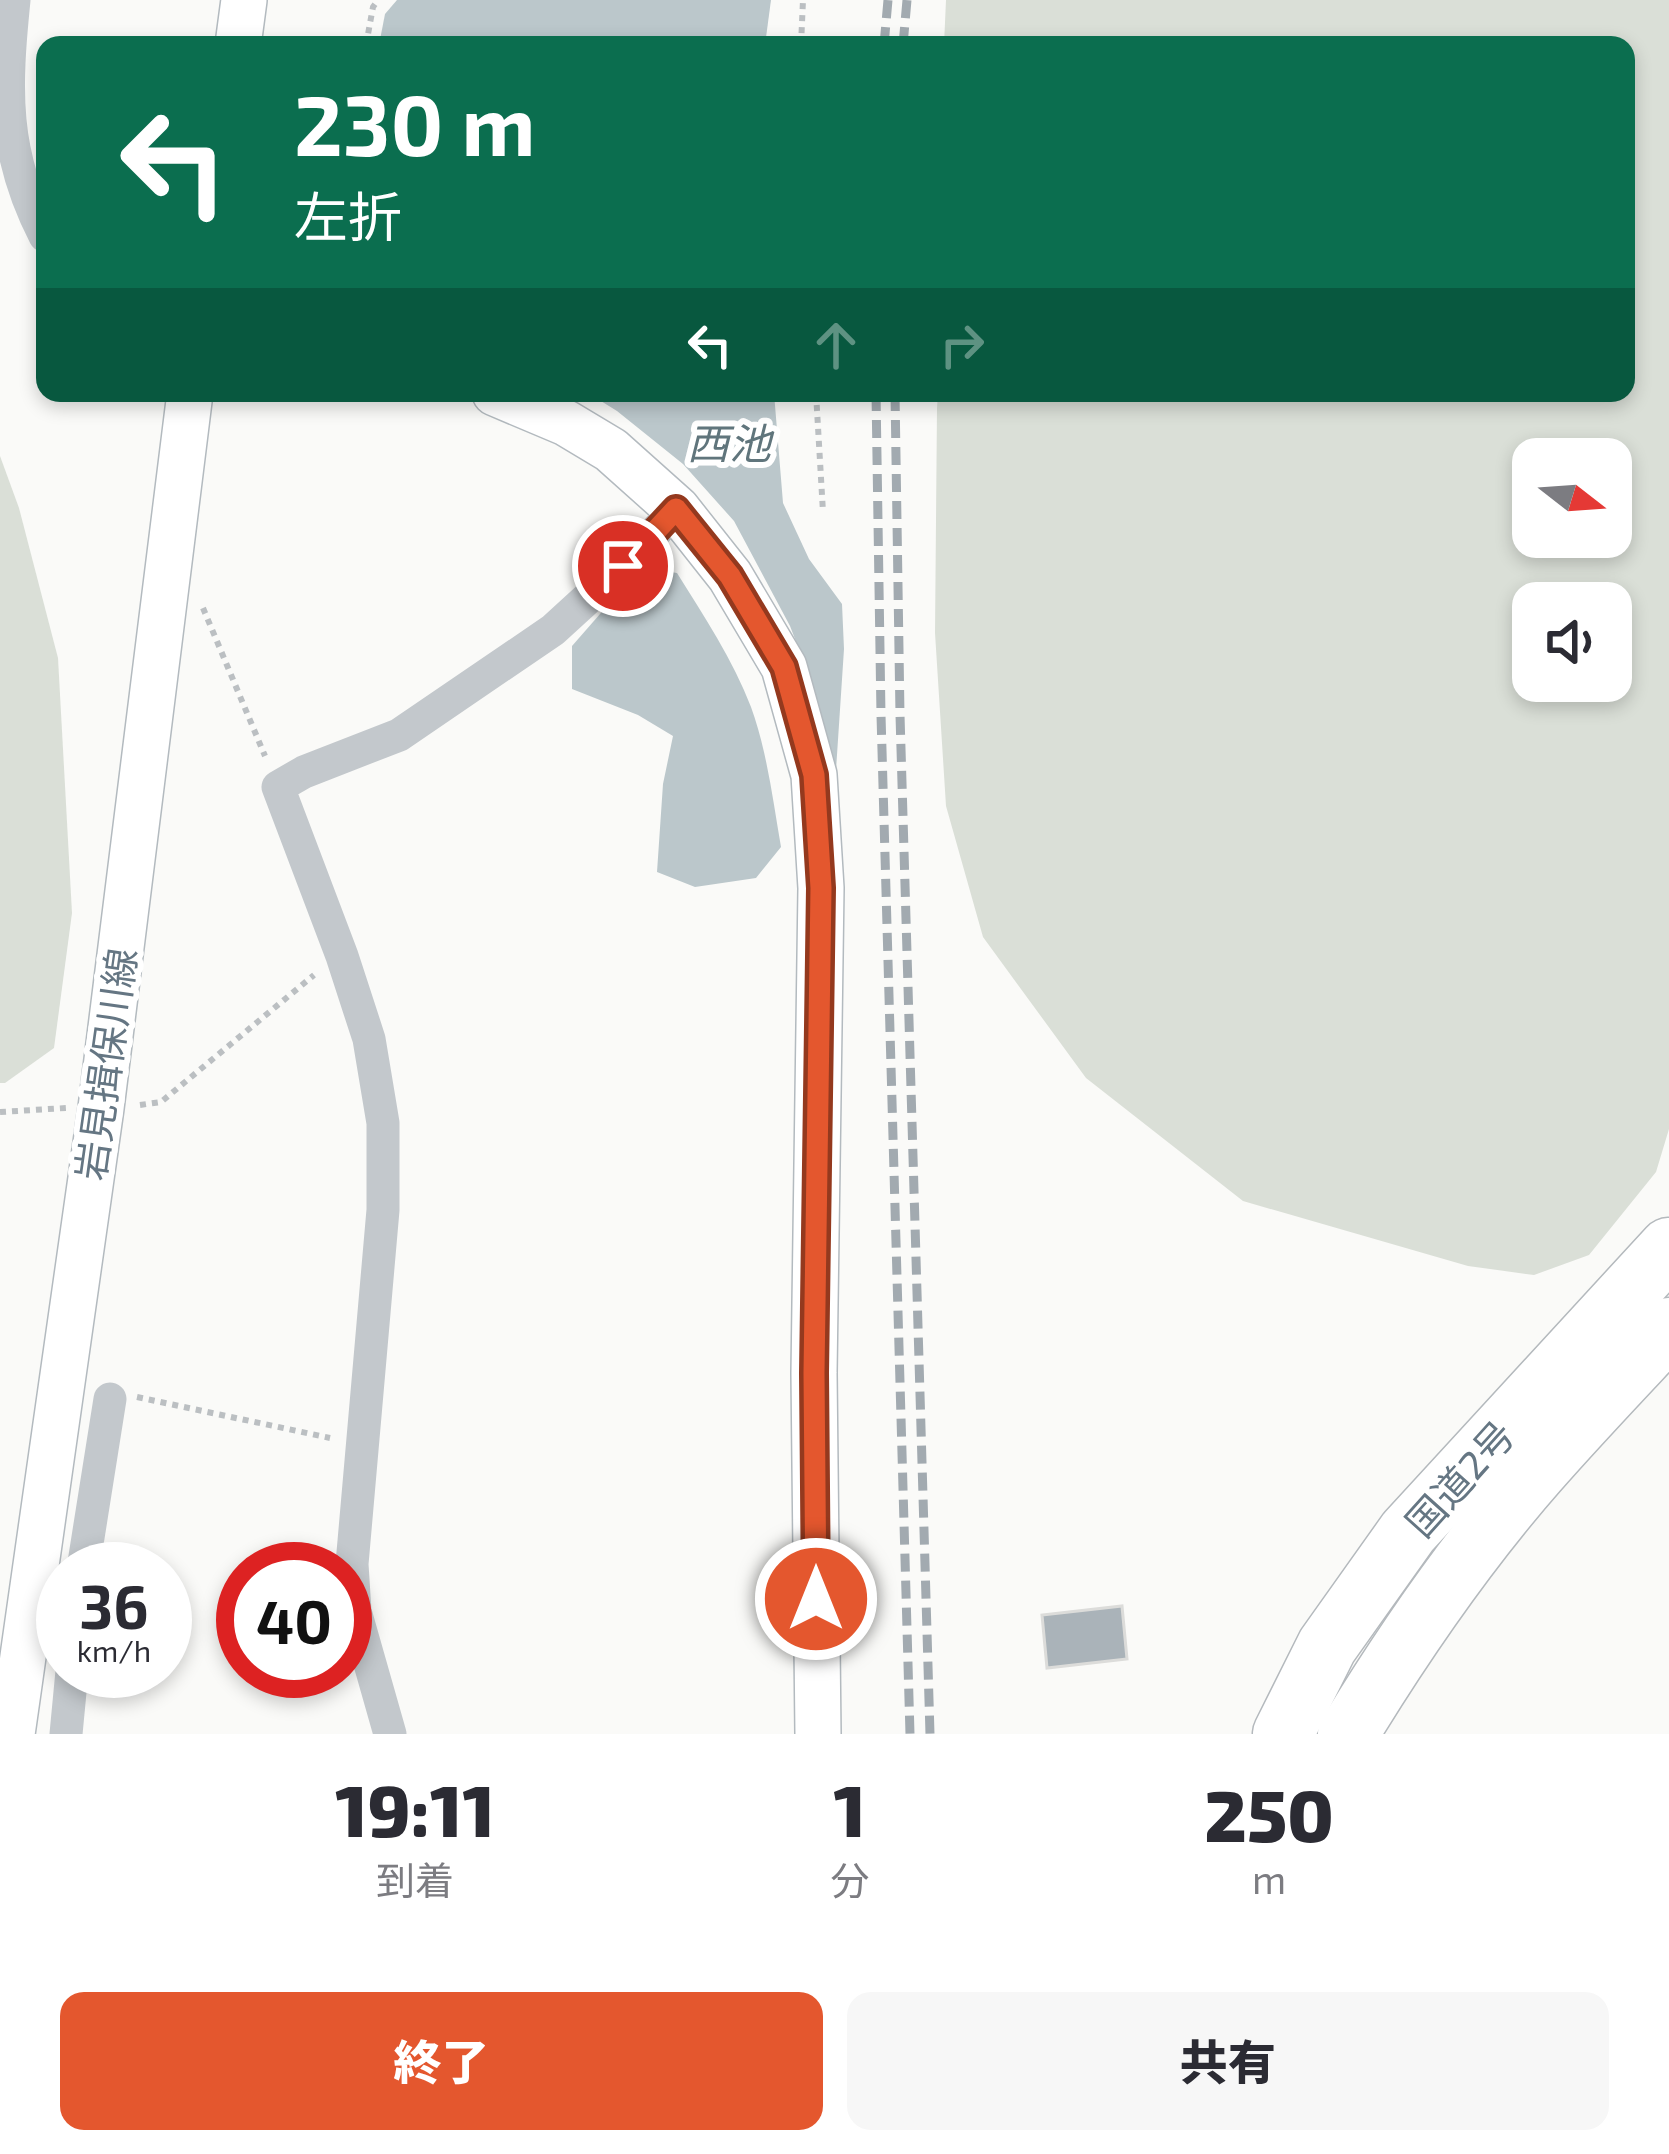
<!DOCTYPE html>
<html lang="ja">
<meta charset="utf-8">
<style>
:root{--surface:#fff;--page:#f7f7f7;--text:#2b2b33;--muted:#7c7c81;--accent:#e4572e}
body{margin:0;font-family:"Exo 2","Noto Sans JP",sans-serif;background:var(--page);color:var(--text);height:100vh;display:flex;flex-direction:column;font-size:45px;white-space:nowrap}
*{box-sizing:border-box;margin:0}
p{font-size:39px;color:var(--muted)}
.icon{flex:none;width:66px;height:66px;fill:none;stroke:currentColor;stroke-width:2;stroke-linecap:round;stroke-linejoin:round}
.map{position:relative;height:1734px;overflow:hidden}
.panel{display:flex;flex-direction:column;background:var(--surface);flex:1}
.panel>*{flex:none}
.guide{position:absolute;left:36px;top:36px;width:1599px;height:366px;border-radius:24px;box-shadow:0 6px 18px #0003;background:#0b6e4f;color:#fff;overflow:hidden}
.needle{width:78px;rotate:107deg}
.tools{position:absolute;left:1512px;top:438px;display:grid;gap:24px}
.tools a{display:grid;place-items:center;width:120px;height:120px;border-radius:24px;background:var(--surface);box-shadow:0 6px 18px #0003;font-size:60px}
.speed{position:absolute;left:36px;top:1542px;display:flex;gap:24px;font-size:60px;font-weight:700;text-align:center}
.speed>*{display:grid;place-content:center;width:156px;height:156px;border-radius:50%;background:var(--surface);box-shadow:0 6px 18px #0003;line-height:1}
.speed small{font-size:30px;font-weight:400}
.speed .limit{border:18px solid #d22;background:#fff;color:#111}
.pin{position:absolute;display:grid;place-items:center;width:102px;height:102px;color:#fff;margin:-51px;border:6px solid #fff;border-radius:50%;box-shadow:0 3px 12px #0007}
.me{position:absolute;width:132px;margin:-66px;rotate:0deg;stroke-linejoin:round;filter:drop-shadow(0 0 9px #0008)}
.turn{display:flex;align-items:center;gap:42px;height:252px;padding:0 60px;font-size:54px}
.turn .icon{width:156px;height:156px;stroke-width:2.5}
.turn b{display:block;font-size:84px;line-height:102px}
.lanes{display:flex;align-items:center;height:114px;padding:0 60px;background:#0003;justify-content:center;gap:60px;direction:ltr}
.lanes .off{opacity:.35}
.eta{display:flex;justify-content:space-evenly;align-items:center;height:204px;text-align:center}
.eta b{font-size:72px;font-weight:800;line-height:84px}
.primary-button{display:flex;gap:24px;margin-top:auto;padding:24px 60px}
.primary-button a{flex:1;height:138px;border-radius:24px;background:var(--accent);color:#fff;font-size:48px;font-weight:800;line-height:138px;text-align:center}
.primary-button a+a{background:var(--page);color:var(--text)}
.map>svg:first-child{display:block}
.green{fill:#dadfd7;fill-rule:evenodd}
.water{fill:#bbc7cb}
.building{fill:#aab3b9;stroke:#dcdcda;stroke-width:3}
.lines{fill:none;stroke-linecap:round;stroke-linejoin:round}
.secondary-casing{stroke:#b3babf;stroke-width:48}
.highway-casing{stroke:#b4b9bd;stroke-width:63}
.path{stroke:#bbbfc2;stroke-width:6;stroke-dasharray:6 6;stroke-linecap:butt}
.street{stroke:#c3c8cc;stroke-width:33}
.secondary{stroke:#fff;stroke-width:45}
.highway{stroke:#fff;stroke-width:60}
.rail{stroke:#a2aab0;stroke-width:9;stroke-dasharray:18 9;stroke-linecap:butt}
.route-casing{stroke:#94391e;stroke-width:30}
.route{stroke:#e4572e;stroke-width:21}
.labels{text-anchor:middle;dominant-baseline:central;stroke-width:12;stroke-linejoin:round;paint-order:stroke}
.street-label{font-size:39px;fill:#657683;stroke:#fff}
.water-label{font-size:42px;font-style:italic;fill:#60757c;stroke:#fff}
</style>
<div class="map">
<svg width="1669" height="1734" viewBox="0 0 1669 1734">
<rect width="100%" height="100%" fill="#fafaf8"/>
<g class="green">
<path d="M 946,0 L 1669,0 L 1669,1129 L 1656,1172 L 1589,1255 L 1534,1275 L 1468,1266 L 1243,1201 L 1086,1078 L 983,937 L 946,806 L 935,633 L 937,408 L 938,393 L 1626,393 L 1626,45 L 944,45 ZM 1533,459 L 1611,459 L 1611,537 L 1533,537 ZM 1533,603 L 1611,603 L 1611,681 L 1533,681 Z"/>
<path d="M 0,456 L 19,508 L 58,658 L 72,913 L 54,1048 L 5,1083 L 0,1083 Z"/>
</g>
<g class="water">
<path d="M 397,0 L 771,0 L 765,45 L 379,45 L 385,14 Z"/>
<path d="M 588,393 L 774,393 L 783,503 L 809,559 L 842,604 L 844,649 L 836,770 L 815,691 L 790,626 L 734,521 L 683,464 L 617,411 Z"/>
<path d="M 651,569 L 677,573 C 704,616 733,660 751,707 C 767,751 773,801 781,847 L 756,878 L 695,887 L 657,872 L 663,784 L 673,736 L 638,715 L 572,689 L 572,646 L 614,598 Z"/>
</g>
<path class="building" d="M 1122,1606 L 1127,1659 L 1047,1668 L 1042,1615 Z"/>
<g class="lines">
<defs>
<g id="secondary">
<path d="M 238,45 L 244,0"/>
<path d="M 495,393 L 566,423 L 611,450 L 677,509 L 730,576 L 784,667 L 814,775 L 821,888 L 814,1373 L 818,1734"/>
<path d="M 12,1734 L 101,1108 L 190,393"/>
</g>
<g id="highway">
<path d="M 1283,1734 L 1327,1646 L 1408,1532 L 1669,1248"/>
<path d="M 1348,1734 C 1404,1642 1466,1552 1537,1471 C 1580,1422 1625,1375 1669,1328"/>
</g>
</defs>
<use href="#secondary" class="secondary-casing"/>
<use href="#highway" class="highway-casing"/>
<g class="path">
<path d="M 366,45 L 373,7 L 378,0"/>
<path d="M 801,45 L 803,0"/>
<path d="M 816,393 L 823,512"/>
<path d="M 203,608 L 265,756"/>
<path d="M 140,1105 L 161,1102 L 314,975"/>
<path d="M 0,1112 L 66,1108"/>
<path d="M 137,1397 L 330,1438"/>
</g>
<g class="street">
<path d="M 14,0 C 5,89 2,153 45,236"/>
<path d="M 83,1569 L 110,1399"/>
<path d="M 33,1580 L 63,1583"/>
<path d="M 66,1734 L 72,1671"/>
<path d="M 390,1734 L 355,1611 L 352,1564 L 383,1210 L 383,1123 L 369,1039 L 342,956 L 278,787 L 304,772 L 399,735 L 553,630 L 623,566 L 677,509"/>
</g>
<use href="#secondary" class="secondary"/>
<use href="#highway" class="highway"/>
<g class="rail">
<path d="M 884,45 L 888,0"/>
<path d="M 903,45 L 907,0"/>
<path d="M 876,393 L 881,715 L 910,1734"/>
<path d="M 895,393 L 900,715 L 930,1734"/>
</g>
</g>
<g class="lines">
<defs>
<path id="route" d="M 623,566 L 676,509 L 730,576 L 784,667 L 814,775 L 821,888 L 814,1373 L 816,1599"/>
</defs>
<use href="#route" class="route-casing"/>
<use href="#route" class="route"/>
</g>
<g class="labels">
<g class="street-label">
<text transform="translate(105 1064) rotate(-82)">岩見揖保川線</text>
<text transform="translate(1459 1478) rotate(-48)">国道2号</text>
</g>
<g class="water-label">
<text x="729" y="442">西池</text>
</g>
</g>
</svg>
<div class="tools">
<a><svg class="needle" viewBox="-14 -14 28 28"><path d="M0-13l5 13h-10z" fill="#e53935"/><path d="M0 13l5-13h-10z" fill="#7c7c81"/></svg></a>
<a><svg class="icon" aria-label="sound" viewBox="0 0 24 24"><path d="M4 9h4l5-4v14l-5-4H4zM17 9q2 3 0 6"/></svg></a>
</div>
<div class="speed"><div>36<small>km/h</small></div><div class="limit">40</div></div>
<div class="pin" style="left:623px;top:566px;background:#d93025"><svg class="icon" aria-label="arrive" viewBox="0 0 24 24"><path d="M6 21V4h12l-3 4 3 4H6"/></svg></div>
<svg class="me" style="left:816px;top:1599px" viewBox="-20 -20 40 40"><circle r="17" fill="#e4572e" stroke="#fff" stroke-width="3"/><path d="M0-11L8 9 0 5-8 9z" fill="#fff"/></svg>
<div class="guide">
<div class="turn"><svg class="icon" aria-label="left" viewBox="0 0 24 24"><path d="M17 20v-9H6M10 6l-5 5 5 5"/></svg><div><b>230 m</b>左折</div></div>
<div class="lanes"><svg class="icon" aria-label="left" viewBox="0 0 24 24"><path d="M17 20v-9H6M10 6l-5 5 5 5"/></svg><svg class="icon off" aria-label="ahead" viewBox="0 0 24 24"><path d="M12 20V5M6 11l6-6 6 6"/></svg><svg class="icon off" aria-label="right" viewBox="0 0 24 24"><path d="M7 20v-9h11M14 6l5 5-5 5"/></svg></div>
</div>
</div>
<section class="panel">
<div class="eta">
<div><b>19:11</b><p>到着</p></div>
<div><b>1</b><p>分</p></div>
<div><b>250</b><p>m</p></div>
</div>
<div class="primary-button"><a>終了</a><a>共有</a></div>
</section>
